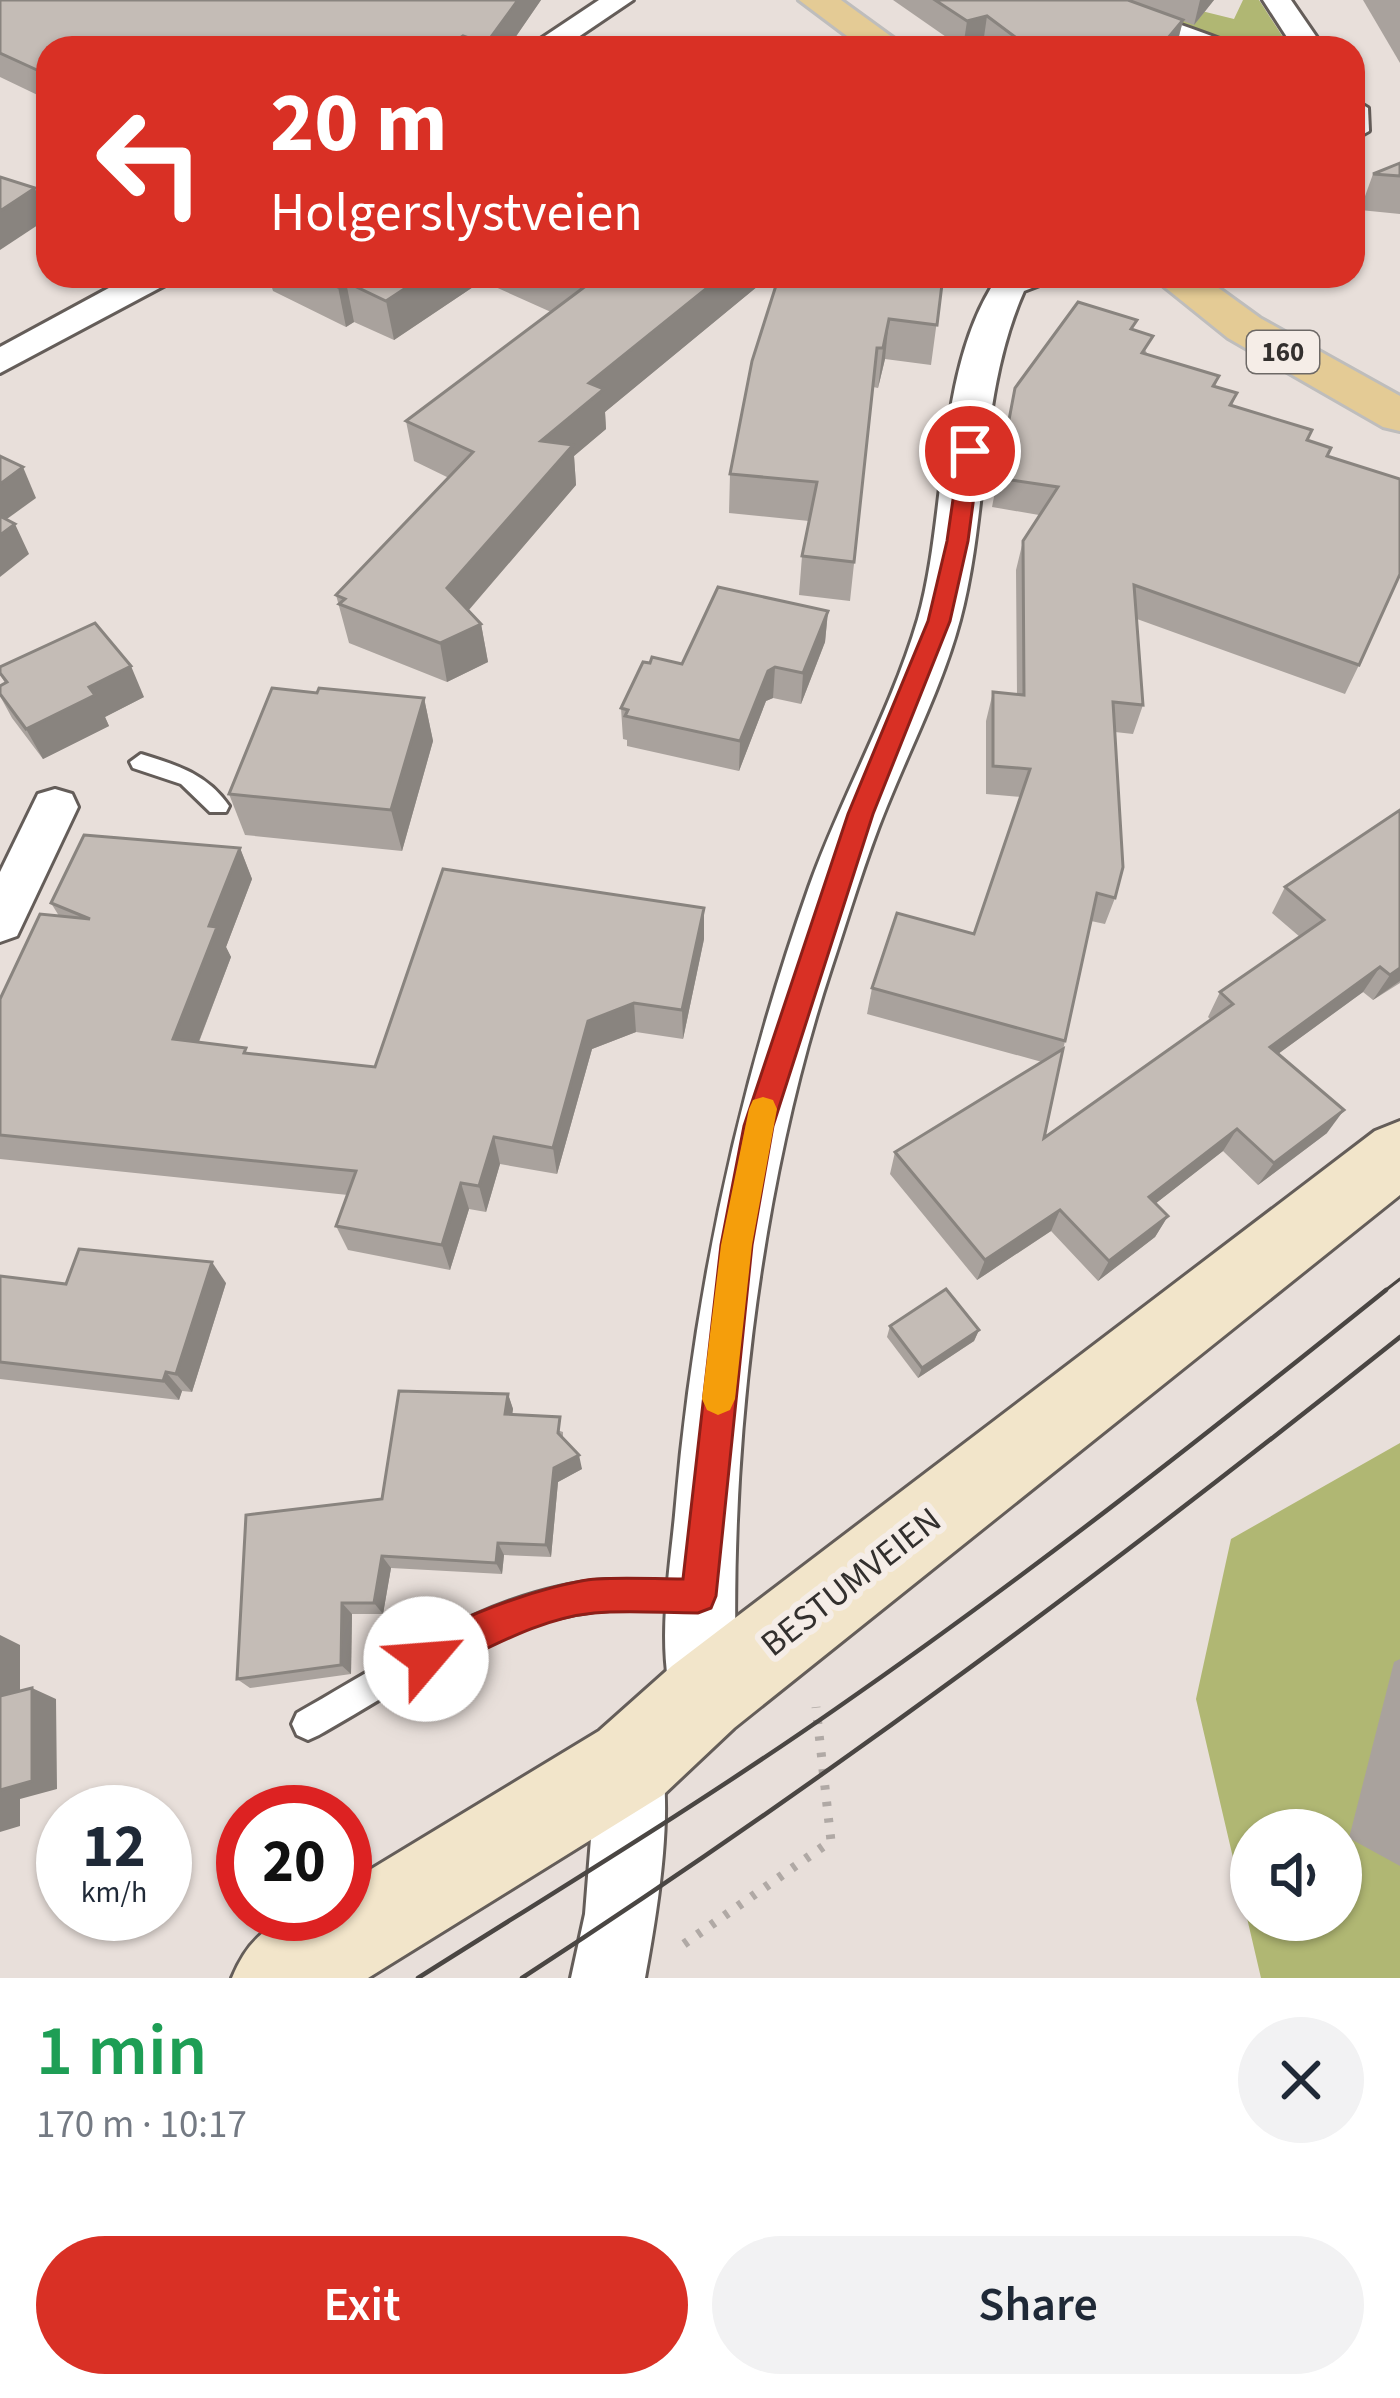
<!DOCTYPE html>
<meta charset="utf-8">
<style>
:root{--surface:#fff;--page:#f2f2f3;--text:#1f2937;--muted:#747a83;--accent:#d93025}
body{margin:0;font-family:"Source Sans 3",sans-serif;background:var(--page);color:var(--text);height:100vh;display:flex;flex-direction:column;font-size:45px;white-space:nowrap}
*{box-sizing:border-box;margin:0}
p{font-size:39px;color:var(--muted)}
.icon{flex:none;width:66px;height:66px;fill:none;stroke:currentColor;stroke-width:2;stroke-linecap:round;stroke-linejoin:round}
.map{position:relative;height:1978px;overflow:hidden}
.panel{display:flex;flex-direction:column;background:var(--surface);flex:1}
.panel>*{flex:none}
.hud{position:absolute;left:36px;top:36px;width:1329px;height:252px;border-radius:36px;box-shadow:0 3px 9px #0004;background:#d93025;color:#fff;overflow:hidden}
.fabs{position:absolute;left:1230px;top:1809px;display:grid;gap:24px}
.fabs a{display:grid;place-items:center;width:132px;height:132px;border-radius:50%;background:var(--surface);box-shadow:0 3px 9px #0004;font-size:60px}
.speed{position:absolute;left:36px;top:1785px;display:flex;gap:24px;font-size:60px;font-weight:700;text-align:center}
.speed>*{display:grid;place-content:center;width:156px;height:156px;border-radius:50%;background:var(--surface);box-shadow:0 3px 9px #0004;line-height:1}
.speed small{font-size:30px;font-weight:400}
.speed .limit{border:18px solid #d22;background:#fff;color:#111}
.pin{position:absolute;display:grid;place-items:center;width:102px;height:102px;color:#fff;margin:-51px;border:6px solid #fff;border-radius:50%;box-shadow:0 3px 12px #0007}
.me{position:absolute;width:132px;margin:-66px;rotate:63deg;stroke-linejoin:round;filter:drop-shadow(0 0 9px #0008)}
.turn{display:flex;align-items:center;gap:42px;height:252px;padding:0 36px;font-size:54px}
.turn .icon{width:156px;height:156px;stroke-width:2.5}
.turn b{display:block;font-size:84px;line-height:102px}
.round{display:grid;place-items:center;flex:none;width:126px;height:126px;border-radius:63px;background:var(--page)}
.head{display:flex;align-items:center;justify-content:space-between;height:204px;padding:0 36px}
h1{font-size:72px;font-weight:600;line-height:90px;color:#1e9e55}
.action{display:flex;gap:24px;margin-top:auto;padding:24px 36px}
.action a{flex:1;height:138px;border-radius:72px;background:var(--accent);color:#fff;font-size:48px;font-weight:600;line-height:138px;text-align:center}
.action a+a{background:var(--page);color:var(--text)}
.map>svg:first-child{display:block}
.green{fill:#b0b773;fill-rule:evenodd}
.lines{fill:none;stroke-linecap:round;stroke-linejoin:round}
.lane-casing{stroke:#645d59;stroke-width:6}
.street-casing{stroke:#645d59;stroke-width:6}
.secondary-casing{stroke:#645d59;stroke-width:6}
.primary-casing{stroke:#bebdbc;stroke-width:6}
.path{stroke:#b0a9a5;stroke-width:9;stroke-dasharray:4.5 12;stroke-linecap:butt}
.lane{fill:#fff;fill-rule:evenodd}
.street{fill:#fff;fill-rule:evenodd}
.secondary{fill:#f2e5ca;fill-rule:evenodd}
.primary{fill:#e4cb95;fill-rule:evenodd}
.tram-far1{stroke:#4a4643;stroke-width:3}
.tram{stroke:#4a4643;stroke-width:4.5}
.wall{fill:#a9a29d}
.shaded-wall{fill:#89847f}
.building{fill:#c4bcb6;stroke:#89847f;stroke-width:3}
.route{fill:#d93025;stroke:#8d1f18;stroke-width:3}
.slow{fill:#f59e0b}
.labels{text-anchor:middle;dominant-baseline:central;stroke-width:12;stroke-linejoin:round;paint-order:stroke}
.shield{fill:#f5ede7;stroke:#6d6966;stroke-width:3}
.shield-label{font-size:27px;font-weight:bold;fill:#33302e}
.near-street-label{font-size:36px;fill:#33302e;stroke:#f5ede7}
</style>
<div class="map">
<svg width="1400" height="1978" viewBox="0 0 1400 1978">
<rect width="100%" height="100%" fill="#e8dfda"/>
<g class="green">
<path d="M 1157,0 L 1234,19 L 1243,0 L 1259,0 L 1290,48 L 1245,48 L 1150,16 Z"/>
<path d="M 1400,1443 L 1400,1978 L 1261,1978 L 1196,1699 L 1231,1539 ZM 1251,1830 L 1341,1830 L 1341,1920 L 1251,1920 Z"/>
</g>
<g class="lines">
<defs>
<g id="lane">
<path d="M 141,754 C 177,765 207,774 229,806 L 226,812 L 210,812 L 181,784 L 133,768 L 130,762 Z"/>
<path d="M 606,1580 L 696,1581 L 707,1585 L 711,1596 L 707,1607 L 696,1611 C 662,1611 628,1607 595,1611 C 493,1623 406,1686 319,1735 L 308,1740 L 297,1735 L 292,1724 L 297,1713 C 393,1659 493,1588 606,1580 Z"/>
</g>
<g id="street">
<path d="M 599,0 L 633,0 L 562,48 L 527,48 Z"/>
<path d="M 1041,0 C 1117,0 1158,16 1228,42 L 1233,48 L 1191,48 L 1118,21 L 1045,6 Z"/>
<path d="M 1263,0 L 1291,0 L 1324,48 L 1294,48 Z"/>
<path d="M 1353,99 L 1368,108 L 1369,131 L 1353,140 Z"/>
<path d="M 131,276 L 174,276 L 169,283 L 0,373 L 0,347 Z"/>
<path d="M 1050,276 L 1045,283 L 1024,291 C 978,395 989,511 960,620 C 943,684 912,744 887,806 C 865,859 849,915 831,969 C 758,1191 727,1464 737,1697 L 727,1721 L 703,1731 L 679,1721 C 654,1661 669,1578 675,1515 C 693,1299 737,1091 809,887 C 841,797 891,711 918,619 C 948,514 935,368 998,277 Z"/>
<path d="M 55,789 L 72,794 L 78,807 L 17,936 L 0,942 L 0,872 L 38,794 Z"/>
<path d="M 631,1729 L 655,1739 C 678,1793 656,1918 645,1978 L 571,1978 L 585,1914 L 597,1763 L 607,1739 Z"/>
</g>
<path id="secondary" d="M 1400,1121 L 1400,1195 L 734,1728 L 663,1795 L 368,1978 L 232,1978 C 255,1922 288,1914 345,1914 L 345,1885 L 599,1731 L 672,1666 L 1375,1131 Z"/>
<g id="primary">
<path d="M 799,0 L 841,0 L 907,48 L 863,48 Z"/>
<path d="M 1151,276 L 1202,276 L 1260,318 L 1400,396 L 1400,431 L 1383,427 L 1228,338 Z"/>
</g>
</defs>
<use href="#lane" class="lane-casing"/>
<use href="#street" class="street-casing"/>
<use href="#secondary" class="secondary-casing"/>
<use href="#primary" class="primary-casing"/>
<path class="path" d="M 684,1944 L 831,1841 L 816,1707"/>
<use href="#lane" class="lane"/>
<use href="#street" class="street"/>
<use href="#secondary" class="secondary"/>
<use href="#primary" class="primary"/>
<path class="tram-far1" d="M 1382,1293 L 1400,1279"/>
<g class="tram">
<path d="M 418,1978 C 559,1889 701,1803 837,1708 C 1026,1577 1207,1434 1386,1290"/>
<path d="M 522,1978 C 827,1780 1116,1564 1400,1337"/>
</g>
</g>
<g class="wall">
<path d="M 0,0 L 541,0 L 508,48 L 48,48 L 48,100 L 0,77 Z"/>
<path d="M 893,0 L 1214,0 L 1194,25 L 1183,21 L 1176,48 L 988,48 L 983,44 L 962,48 Z"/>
<path d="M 1363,0 L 1400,0 L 1400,63 Z"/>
<path d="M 1400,163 L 1400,214 L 1360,210 L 1373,174 Z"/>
<path d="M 265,276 L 770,276 L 605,412 L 606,429 L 574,456 L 576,485 L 469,610 L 481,624 L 488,662 L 447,682 L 349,643 L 336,595 L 449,478 L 414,461 L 406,421 L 551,312 L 482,281 L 394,340 L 354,322 L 346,327 L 273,291 L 269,278 Z"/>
<path d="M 779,276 L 943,276 L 931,365 L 885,359 L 878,388 L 873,387 L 850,601 L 799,595 L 802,556 L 809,521 L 729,513 L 730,474 Z"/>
<path d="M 1134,330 L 1148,355 L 1219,376 L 1215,387 L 1237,393 L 1232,406 L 1312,430 L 1308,441 L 1327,456 L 1359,665 L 1345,694 L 1137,619 L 1143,705 L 1133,734 L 1115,732 L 1115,898 L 1105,924 L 1091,921 L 1044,1138 L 1211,1020 L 1208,1017 L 1220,992 L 1300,937 L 1272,913 L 1285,887 L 1400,810 L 1400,983 L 1373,1000 L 1363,992 L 1278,1054 L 1327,1133 L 1258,1185 L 1223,1151 L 1156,1203 L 1168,1216 L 1155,1237 L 1098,1281 L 1051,1231 L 977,1280 L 890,1174 L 895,1152 L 1042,1062 L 867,1014 L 872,988 L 974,934 L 1021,797 L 986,794 L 986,721 L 993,692 L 1017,695 L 1016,570 L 1023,541 L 1039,515 L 992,507 L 1015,388 Z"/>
<path d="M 828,611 L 825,642 L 801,704 L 773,698 L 766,701 L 739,771 L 627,746 L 627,740 L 623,739 L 621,708 L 650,663 L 682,664 Z"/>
<path d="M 0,667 L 144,697 L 105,717 L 109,726 L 43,759 L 12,718 L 0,696 L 0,686 L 5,683 L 0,674 Z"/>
<path d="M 317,693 L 424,698 L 433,741 L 402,851 L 245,835 L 229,794 Z"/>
<path d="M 240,848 L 252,879 L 226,947 L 231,957 L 199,1042 L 248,1054 L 375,1067 L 704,939 L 683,1039 L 636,1032 L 592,1049 L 557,1174 L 500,1164 L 486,1212 L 469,1209 L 450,1270 L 348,1250 L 336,1226 L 348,1195 L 0,1159 L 0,999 L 59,916 L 51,903 Z"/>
<path d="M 0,1276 L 66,1284 L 226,1283 L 192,1392 L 182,1391 L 179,1400 L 0,1379 Z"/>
<path d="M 890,1326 L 979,1330 L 974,1341 L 918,1378 L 887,1337 Z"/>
<path d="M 508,1394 L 513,1409 L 512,1415 L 563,1432 L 563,1438 L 582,1469 L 558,1482 L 551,1557 L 504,1555 L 502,1574 L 391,1568 L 383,1614 L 352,1614 L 351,1674 L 250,1688 L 237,1679 L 382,1499 Z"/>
<path d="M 1400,1659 L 1400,1866 L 1349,1838 L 1394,1662 Z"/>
</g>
<g class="shaded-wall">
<path d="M 518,0 L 541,0 L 508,48 L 487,48 L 486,44 Z"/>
<path d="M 1200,0 L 1214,0 L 1194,25 Z"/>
<path d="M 987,16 L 983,44 L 963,48 L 967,21 Z"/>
<path d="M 1183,20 L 1176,47 L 1166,48 L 1168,38 Z"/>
<path d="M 463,36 L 465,48 L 450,48 L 449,45 Z"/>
<path d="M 435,40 L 436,48 L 422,48 Z"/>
<path d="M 35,188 L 47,219 L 0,250 L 0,211 Z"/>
<path d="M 424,276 L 481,276 L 482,281 L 394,340 L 386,301 Z"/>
<path d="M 722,276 L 770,276 L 605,412 L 606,429 L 574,456 L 576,485 L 454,627 L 447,588 L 541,441 L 589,383 Z"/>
<path d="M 346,282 L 354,322 L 346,327 L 338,287 Z"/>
<path d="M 889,319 L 885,359 L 878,388 L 883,348 Z"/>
<path d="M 23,467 L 36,498 L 0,524 L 0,484 Z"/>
<path d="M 15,524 L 29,554 L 0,577 L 0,535 Z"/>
<path d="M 828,611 L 825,642 L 801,704 L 803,673 Z"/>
<path d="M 481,624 L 488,662 L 447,682 L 440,643 Z"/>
<path d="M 131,666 L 144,697 L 105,717 L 109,726 L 43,759 L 26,729 L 89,687 Z"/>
<path d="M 775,667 L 773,698 L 766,701 L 739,771 L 740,741 L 768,671 Z"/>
<path d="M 424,698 L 433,741 L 402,851 L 391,810 Z"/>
<path d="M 240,848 L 252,879 L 226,947 L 231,957 L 189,1067 L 173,1039 L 209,926 Z"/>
<path d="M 704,908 L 704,939 L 683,1039 L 682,1010 Z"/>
<path d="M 1380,967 L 1363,992 L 1256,1070 L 1270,1047 Z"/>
<path d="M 1400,968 L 1400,981 L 1373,1000 L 1390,975 Z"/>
<path d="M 634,1003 L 636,1032 L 592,1049 L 557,1174 L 553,1148 L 588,1021 Z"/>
<path d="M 1344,1110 L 1327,1133 L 1258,1185 L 1274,1163 Z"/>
<path d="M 1237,1129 L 1223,1151 L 1137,1218 L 1149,1197 Z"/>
<path d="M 494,1137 L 500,1164 L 486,1212 L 479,1186 Z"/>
<path d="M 461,1183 L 469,1209 L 450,1270 L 442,1245 Z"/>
<path d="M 1060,1210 L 1051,1231 L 977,1280 L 985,1260 Z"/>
<path d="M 1168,1216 L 1155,1237 L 1098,1281 L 1109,1261 Z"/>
<path d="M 212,1262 L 226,1283 L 192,1392 L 176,1374 Z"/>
<path d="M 979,1330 L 974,1341 L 918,1378 L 922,1368 Z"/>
<path d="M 166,1372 L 182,1391 L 179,1400 L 163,1381 Z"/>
<path d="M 508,1394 L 513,1409 L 510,1429 L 505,1414 Z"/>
<path d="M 579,1455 L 582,1469 L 558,1482 L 551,1557 L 546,1545 L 554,1468 Z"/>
<path d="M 498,1543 L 504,1555 L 502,1574 L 496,1563 Z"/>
<path d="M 382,1556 L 391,1568 L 383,1614 L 374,1603 Z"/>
<path d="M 342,1603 L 352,1614 L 351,1674 L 341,1665 Z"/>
<path d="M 0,1635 L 20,1645 L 20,1708 L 0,1700 Z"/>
<path d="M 32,1688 L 56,1699 L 57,1789 L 20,1799 L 20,1826 L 0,1832 L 0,1790 Z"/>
</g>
<g class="building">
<path d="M 0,0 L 518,0 L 486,44 L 463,36 L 449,45 L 435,40 L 422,48 L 48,48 L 48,75 L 0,53 Z"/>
<path d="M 935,0 L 1128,0 L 1183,20 L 1168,38 L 1019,40 L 987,16 L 967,21 Z"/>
<path d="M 1400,163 L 1400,176 L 1373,174 Z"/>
<path d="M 0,177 L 35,188 L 0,211 Z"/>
<path d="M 315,276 L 424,276 L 386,301 L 346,282 L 338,287 Z"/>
<path d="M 556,276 L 722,276 L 589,383 L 604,389 L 541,441 L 573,445 L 447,588 L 481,624 L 440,643 L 339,604 L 345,599 L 336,595 L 473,452 L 406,421 L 583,288 Z"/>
<path d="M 779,276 L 943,276 L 937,325 L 889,319 L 883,348 L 877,348 L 854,562 L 802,556 L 817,482 L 730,474 L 752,361 Z"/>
<path d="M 1078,302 L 1137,320 L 1131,329 L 1153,336 L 1142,353 L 1219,376 L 1213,386 L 1237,393 L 1230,405 L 1312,430 L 1307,440 L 1331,448 L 1327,456 L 1400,479 L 1400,574 L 1359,665 L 1134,585 L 1143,705 L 1113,702 L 1123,867 L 1115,898 L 1097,893 L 1065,1041 L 872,988 L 897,913 L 974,934 L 1030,769 L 993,766 L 993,692 L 1024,695 L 1023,541 L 1058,487 L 998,478 L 1015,388 Z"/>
<path d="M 0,456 L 23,467 L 0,484 Z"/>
<path d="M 0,516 L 15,524 L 0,535 Z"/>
<path d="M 718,587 L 828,611 L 803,673 L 775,667 L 768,671 L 740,741 L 625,716 L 628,710 L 621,708 L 643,662 L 650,663 L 652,657 L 682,664 Z"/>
<path d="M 95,623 L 131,666 L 89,687 L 95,695 L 26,729 L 0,694 L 0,686 L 7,682 L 0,673 L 0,667 Z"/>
<path d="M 272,688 L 317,693 L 319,688 L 424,698 L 391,810 L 229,794 Z"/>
<path d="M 1400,810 L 1400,968 L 1390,975 L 1380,967 L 1270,1047 L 1344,1110 L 1274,1163 L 1237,1129 L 1149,1197 L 1168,1216 L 1109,1261 L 1060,1210 L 985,1260 L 895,1152 L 1063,1049 L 1044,1138 L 1233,1004 L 1220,992 L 1324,920 L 1285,887 Z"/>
<path d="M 84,835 L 240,848 L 209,926 L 217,927 L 173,1039 L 246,1048 L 244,1053 L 375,1067 L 443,869 L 704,908 L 682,1010 L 634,1003 L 588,1021 L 553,1148 L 494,1137 L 479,1186 L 461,1183 L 442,1245 L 336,1226 L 356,1171 L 0,1135 L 0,999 L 40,914 L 90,919 L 51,903 Z"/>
<path d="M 79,1249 L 212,1262 L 176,1374 L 166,1372 L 163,1381 L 0,1362 L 0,1276 L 66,1284 Z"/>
<path d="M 946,1289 L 979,1330 L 922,1368 L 890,1326 Z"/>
<path d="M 399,1391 L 508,1394 L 505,1414 L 560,1417 L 558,1433 L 579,1455 L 554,1468 L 546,1545 L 498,1543 L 496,1563 L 382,1556 L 374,1603 L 342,1603 L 341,1665 L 237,1679 L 246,1515 L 382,1499 Z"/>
<path d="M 32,1688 L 32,1781 L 0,1790 L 0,1696 Z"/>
</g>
<path class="route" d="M 970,445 L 980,451 L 968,541 L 950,621 L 873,814 L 773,1126 L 752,1245 L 716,1596 L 711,1608 L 698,1613 C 664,1613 628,1610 594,1613 C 533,1619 481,1654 426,1677 L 414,1672 L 408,1659 C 423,1624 558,1581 597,1579 C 625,1577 655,1579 683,1579 L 721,1245 L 744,1126 L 848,814 L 928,621 L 947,541 L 960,451 Z"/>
<path class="slow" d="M 763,1097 L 773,1100 L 777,1109 L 752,1245 L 735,1399 L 730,1410 L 718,1415 L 707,1410 L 702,1399 L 721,1245 L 749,1109 L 753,1100 Z"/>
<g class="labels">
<rect class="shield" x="1247" y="331" width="72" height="42" rx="9"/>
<g class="shield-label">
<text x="1283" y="352">160</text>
</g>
<g class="near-street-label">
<text transform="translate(851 1582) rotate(-38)">BESTUMVEIEN</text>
</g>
</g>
</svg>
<div class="fabs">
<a><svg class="icon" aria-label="sound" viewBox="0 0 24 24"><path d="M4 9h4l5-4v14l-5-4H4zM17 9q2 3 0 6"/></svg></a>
</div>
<div class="speed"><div>12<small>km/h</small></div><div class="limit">20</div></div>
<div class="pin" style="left:970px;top:451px;background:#d93025"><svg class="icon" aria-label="arrive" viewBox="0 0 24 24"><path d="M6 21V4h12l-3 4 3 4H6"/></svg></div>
<svg class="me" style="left:426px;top:1659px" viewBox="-20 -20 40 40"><circle r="19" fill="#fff"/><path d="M0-13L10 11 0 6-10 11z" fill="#d93025"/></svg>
<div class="hud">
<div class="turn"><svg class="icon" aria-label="left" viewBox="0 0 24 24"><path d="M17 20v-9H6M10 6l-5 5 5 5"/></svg><div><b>20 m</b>Holgerslystveien</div></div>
</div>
</div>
<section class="panel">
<div class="head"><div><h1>1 min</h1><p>170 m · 10:17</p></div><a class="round"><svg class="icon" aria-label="close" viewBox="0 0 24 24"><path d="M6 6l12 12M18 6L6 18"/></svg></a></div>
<div class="action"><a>Exit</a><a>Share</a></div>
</section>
